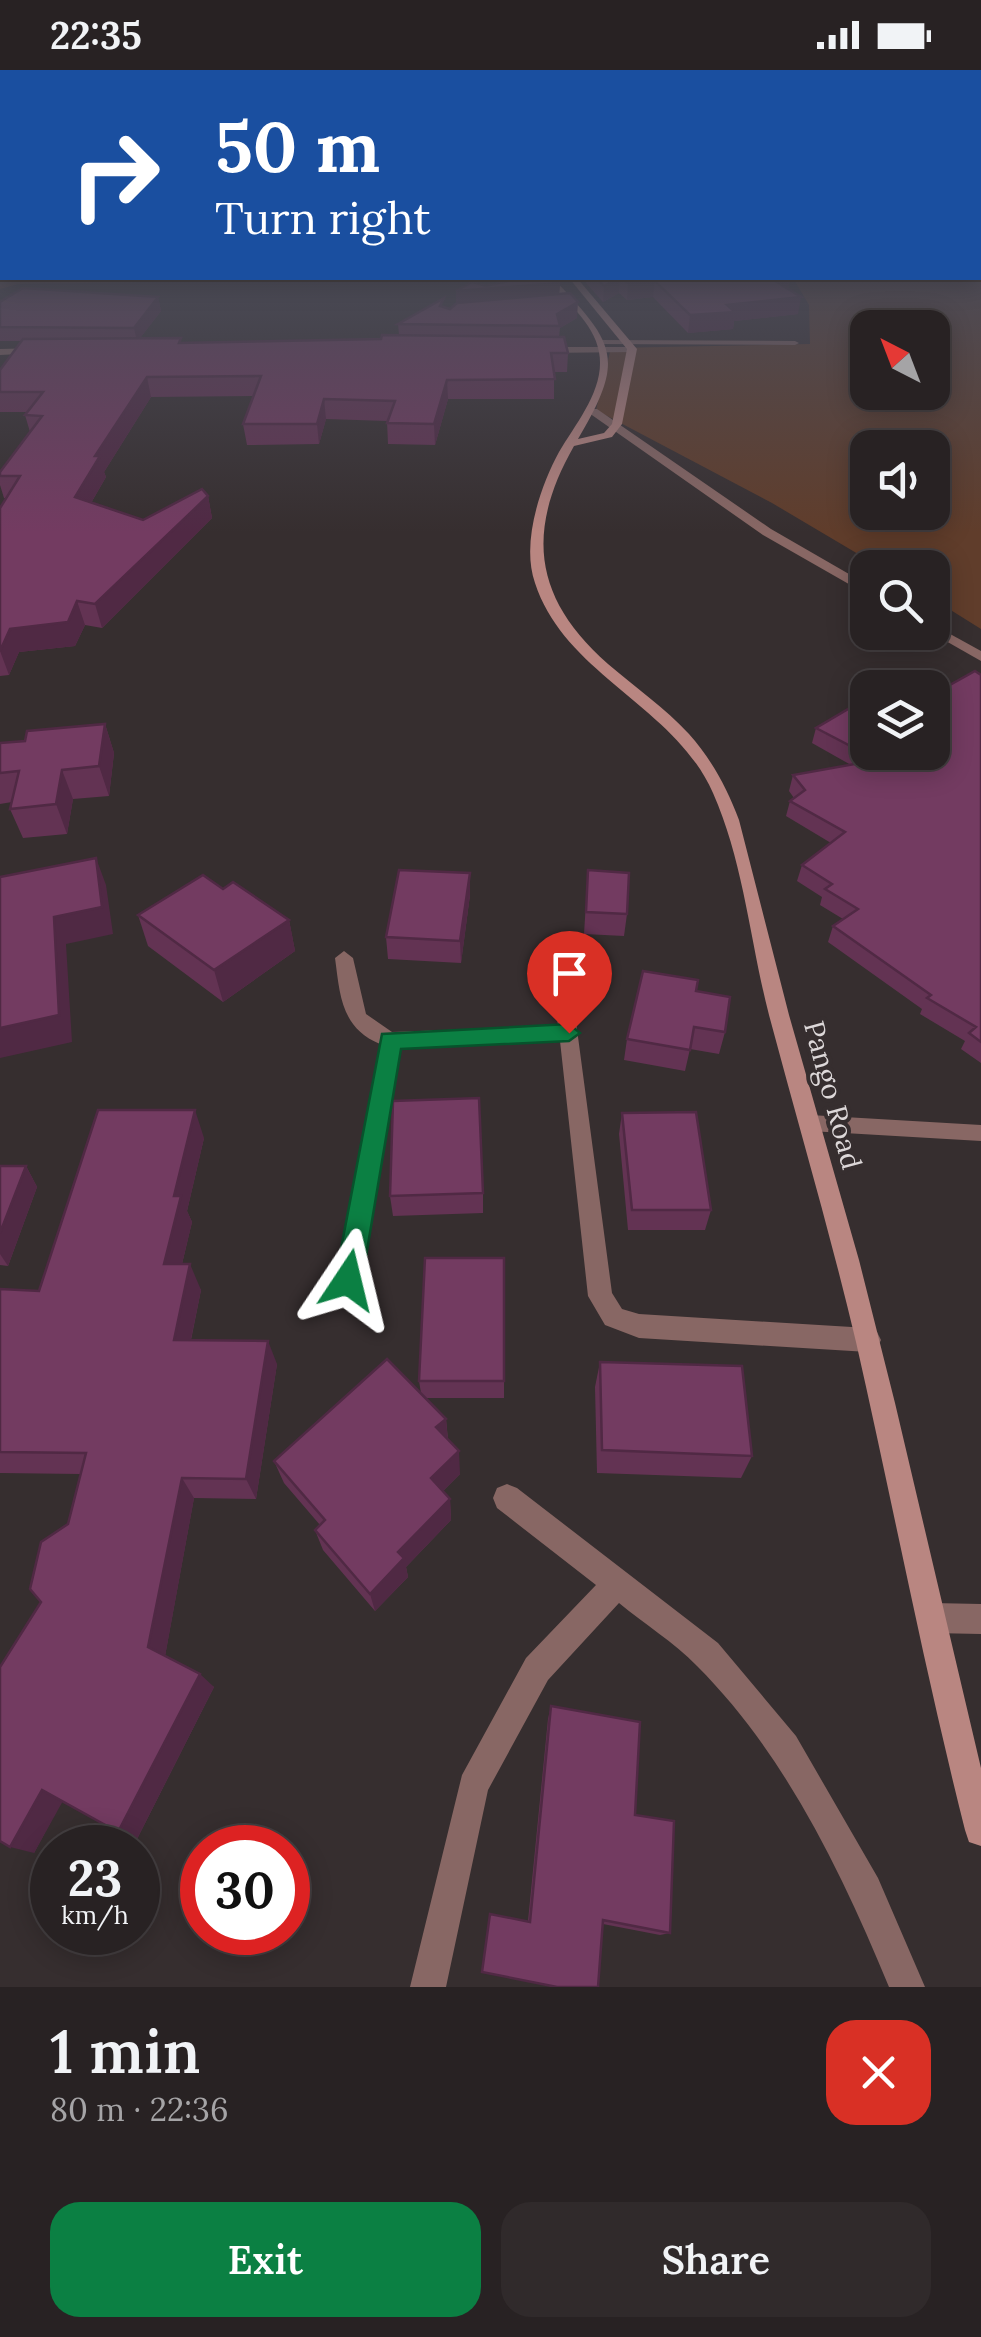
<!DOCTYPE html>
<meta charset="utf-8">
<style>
:root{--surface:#282223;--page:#302a2b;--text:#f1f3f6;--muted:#a5a4a6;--line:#443f41;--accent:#0b8043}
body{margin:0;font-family:Lora,serif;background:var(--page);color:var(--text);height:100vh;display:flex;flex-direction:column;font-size:38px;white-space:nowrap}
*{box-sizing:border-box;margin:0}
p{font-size:32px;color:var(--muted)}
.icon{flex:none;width:55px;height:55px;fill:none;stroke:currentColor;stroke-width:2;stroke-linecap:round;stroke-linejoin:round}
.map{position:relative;height:1917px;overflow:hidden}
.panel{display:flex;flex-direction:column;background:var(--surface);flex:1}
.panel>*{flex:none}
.top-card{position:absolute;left:0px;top:0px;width:982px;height:210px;box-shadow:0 5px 25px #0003,0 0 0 2px var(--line);background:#1a4fa0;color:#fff;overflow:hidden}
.needle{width:65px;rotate:318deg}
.buttons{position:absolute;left:850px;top:240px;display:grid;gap:20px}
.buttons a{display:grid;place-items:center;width:100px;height:100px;border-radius:20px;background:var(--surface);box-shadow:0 5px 25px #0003,0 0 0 2px var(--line);font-size:50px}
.speed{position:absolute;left:30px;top:1755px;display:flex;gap:20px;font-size:50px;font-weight:700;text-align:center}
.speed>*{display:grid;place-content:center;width:130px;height:130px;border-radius:50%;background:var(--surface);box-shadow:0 5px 25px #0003,0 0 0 2px var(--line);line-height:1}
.speed small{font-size:25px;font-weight:400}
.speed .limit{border:15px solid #d22;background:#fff;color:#111}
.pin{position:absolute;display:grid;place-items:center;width:85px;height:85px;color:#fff;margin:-102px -42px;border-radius:50% 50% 50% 0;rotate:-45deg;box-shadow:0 0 10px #0007}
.pin .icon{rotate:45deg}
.me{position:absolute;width:110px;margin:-55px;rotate:10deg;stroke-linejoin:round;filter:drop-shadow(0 0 8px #0008)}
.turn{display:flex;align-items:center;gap:35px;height:210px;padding:0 50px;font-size:45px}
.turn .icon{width:130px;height:130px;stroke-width:2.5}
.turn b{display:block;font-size:70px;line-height:85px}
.round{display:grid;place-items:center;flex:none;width:105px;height:105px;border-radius:30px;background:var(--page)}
.overview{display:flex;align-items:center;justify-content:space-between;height:170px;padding:0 50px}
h1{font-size:60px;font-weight:600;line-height:75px}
.button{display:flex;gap:20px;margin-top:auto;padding:20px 50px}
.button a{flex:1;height:115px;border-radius:30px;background:var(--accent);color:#fff;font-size:40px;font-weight:600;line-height:115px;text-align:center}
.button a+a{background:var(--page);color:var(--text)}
.status{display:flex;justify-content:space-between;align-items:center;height:70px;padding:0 50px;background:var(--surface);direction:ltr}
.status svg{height:28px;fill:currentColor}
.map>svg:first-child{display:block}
.green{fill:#603d2b;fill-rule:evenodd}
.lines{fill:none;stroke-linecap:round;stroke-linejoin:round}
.lane{fill:#886764;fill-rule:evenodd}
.street{fill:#886764;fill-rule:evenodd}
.secondary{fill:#b98681;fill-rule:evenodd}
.wall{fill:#633353}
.shaded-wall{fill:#502944}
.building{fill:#733b61;stroke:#502944;stroke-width:2.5}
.route{fill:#0b8043;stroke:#07532c;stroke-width:2.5}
.labels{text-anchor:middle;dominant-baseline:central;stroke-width:8;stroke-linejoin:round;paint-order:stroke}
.street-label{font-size:28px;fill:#ddd8d9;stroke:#362e2f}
</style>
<div class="status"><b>22:35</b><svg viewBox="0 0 49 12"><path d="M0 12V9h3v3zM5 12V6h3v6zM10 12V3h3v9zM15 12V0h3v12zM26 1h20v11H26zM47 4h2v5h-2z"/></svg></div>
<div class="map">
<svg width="981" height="1917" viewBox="0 0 981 1917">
<rect width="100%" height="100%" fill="#362e2f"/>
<g class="green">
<path d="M 0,194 L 2,208 L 388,208 L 18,214 L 0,219 Z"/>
<path d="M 981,194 L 981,559 L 933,529 L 932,498 L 880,497 L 772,433 L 596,340 L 611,278 L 810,274 L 809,235 L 793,208 L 980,208 ZM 868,258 L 932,258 L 932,322 L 868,322 ZM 868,378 L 932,378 L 932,442 L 868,442 Z"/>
</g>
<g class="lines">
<g class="lane">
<path d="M 600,270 L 795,271 L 799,273 L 795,275 L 597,274 Z"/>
<path d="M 810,1045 L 981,1055 L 981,1071 L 810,1061 L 803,1058 L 801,1053 L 803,1048 Z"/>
</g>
<g class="street">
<path d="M 632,277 L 635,282 L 542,283 L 537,280 L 542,277 Z"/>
<path d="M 41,278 L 38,283 L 0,285 L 0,279 Z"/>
<path d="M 589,339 L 597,339 L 771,459 L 868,515 L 868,525 L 763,465 L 589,343 Z"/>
<path d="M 932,554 L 981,581 L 981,591 L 930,562 Z"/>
<path d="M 344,881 L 353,888 L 366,944 L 392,962 L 558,956 L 552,904 L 562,897 L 569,899 L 612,1223 L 622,1239 L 639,1244 L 868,1258 L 877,1262 L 881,1270 L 877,1278 L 868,1282 L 639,1268 L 605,1255 L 588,1226 L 560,971 L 400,977 L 360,1209 L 357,1217 L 348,1220 L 339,1217 L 336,1209 L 380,974 C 341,958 340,925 335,888 Z"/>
<path d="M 507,1414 L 517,1418 L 718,1573 L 796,1666 L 878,1808 L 925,1917 L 889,1917 C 842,1803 785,1684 697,1596 C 674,1572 644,1554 619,1533 L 548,1610 L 488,1720 L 446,1917 L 410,1917 L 462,1705 L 526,1588 L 596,1515 L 497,1438 L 493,1428 L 497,1418 Z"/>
<path d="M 932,1533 L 981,1534 L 981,1564 L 932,1563 L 922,1558 L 917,1548 L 922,1538 Z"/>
</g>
<path class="secondary" d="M 545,208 L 553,208 C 614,273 627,287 578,369 L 604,363 L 612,354 L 627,279 L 569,208 L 577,208 L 637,279 L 622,354 L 612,367 L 574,376 C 525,462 534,529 608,594 C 635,617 665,638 689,664 C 712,690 727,718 739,750 L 789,945 L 859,1190 L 895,1333 L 981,1698 L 981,1776 L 969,1772 L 965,1760 C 924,1598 893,1435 856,1272 C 830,1162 798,1054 769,945 C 750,872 744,793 713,723 C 675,636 565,605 535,513 C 521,473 540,417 559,382 C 576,353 606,318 599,282 C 594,252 564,230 545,208 Z"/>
</g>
<g class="wall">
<path d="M 587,208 L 790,208 L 788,219 L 798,244 L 734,251 L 733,259 L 688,263 L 653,227 L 627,230 L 619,223 L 603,232 L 586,213 Z"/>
<path d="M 560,213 L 559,224 L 577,248 L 560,258 L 559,267 L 568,283 L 567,302 L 554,302 L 554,329 L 448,329 L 435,375 L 388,374 L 387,351 L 326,349 L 319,374 L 247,375 L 243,354 L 254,326 L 151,327 L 104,402 L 106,407 L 91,433 L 143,450 L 208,426 L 212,448 L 102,558 L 85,555 L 75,576 L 19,582 L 9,605 L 0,606 L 0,438 L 6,428 L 4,428 L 0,415 L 0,402 L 30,362 L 25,345 L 27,342 L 0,342 L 0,300 L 21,271 L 0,271 L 0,232 L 158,227 L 161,241 L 140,268 L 182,273 L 381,269 L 399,265 L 398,254 L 444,238 L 450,239 L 456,233 L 456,221 L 486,216 Z"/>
<path d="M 981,605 L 981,993 L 961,979 L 965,971 L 920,944 L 922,939 L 828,872 L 833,856 L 843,849 L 820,835 L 822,827 L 797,811 L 802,795 L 831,773 L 786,746 L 790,731 L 794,728 L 789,721 L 793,705 L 851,695 L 812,673 L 816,658 L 868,682 Z"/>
<path d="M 105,654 L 114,683 L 109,726 L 73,729 L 67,764 L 23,768 L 10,739 L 12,732 L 0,734 L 0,673 L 25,671 Z"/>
<path d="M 588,800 L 627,844 L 624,866 L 584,864 Z"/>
<path d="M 470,803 L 470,825 L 461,893 L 388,889 L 386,867 Z"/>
<path d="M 223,819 L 289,850 L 295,881 L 223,932 L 148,876 L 138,845 Z"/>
<path d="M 696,921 L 725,962 L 719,984 L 690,979 L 685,1001 L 624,990 L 627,969 Z"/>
<path d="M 622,1043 L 711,1140 L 705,1160 L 628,1160 L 619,1064 Z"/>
<path d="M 204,1068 L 187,1141 L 192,1152 L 182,1194 L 201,1220 L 191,1270 L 277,1294 L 256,1429 L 194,1428 L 165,1586 L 214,1617 L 137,1769 L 118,1762 L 62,1731 L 34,1783 L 41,1532 L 68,1454 L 81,1404 L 0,1403 L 0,1219 L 39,1221 Z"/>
<path d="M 0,1096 L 26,1096 L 37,1117 L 8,1196 L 0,1195 Z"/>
<path d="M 483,1123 L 483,1143 L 393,1146 L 390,1126 Z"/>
<path d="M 504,1188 L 504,1328 L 425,1328 L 446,1349 L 448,1369 L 460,1404 L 443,1421 L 450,1429 L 451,1450 L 406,1497 L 408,1507 L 375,1541 L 323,1480 L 315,1460 L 320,1455 L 284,1413 L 274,1391 L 421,1323 L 419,1311 Z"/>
<path d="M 600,1292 L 752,1386 L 741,1408 L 597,1403 L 595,1317 Z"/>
<path d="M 551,1636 L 635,1745 L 670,1863 L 660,1865 L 603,1854 L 528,1851 L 548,1649 Z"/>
</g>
<g class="shaded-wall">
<path d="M 618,208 L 620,208 L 619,223 L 603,232 L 604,216 Z"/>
<path d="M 790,208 L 787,224 L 772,209 Z"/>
<path d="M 655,211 L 653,227 L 627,230 L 628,213 Z"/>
<path d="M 560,213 L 559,228 L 456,237 L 456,221 Z"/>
<path d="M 158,227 L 161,241 L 137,272 L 134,258 Z"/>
<path d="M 801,227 L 798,244 L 734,251 L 733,259 L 688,263 L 690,245 L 727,235 Z"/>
<path d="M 578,232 L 577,248 L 560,258 L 557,244 Z"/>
<path d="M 147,307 L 151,327 L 104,402 L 106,407 L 81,450 L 75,427 L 95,386 Z"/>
<path d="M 447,310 L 448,329 L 435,375 L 434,354 Z"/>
<path d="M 324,329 L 326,349 L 319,374 L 317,354 Z"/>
<path d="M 208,426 L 212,448 L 102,558 L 95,534 Z"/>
<path d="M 77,531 L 85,555 L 75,576 L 19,582 L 9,605 L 0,581 L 10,559 Z"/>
<path d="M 105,654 L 114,683 L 109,726 L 99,696 Z"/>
<path d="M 62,700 L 73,729 L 67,764 L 56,734 Z"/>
<path d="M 96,788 L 106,815 L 113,864 L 66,874 L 72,972 L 0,988 L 0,958 L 54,847 Z"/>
<path d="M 470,803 L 470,825 L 461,893 L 460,871 Z"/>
<path d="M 289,850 L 295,881 L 223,932 L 214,900 Z"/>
<path d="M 195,1040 L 204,1068 L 187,1141 L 192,1152 L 176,1219 L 164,1194 L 174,1126 Z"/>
<path d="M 26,1096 L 37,1117 L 8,1196 L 0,1184 L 0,1163 Z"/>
<path d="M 190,1194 L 201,1220 L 186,1293 L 174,1270 Z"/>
<path d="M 268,1271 L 277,1294 L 256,1429 L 246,1409 Z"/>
<path d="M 446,1349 L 448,1372 L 436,1357 Z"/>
<path d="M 459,1381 L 460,1404 L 434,1430 L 431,1408 Z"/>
<path d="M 182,1408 L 194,1428 L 164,1592 L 148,1577 Z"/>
<path d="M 450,1429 L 451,1450 L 406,1497 L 408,1507 L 375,1541 L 370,1524 L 398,1482 Z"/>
<path d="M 200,1604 L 214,1617 L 137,1769 L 118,1762 Z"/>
<path d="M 42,1720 L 64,1729 L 34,1783 L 10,1777 Z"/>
</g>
<g class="building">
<path d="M 523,208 L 555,208 L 560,213 L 456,221 L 472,212 L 486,216 Z"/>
<path d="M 596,208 L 618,208 L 604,216 Z"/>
<path d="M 621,208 L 790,208 L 772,209 L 801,227 L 727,235 L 735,242 L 690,245 L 655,211 L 628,213 Z"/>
<path d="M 23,218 L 158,227 L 134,258 L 0,257 L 0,232 Z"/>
<path d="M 570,223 L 578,232 L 557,244 L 560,256 L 398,254 L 444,228 L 440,236 L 450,239 L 457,233 Z"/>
<path d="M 382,265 L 564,267 L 568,283 L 551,283 L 555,309 L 447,310 L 434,354 L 387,353 L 395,331 L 324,329 L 317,354 L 243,354 L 261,306 L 147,307 L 95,386 L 100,386 L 75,427 L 143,450 L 202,419 L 208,426 L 95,534 L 77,531 L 68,552 L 10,559 L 0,581 L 0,438 L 20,406 L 0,406 L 0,402 L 42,346 L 25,345 L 43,322 L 0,322 L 0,300 L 23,269 L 181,268 L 179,273 L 381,269 Z"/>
<path d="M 975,601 L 981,605 L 981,972 L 969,963 L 976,957 L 927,928 L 931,925 L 833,856 L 858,839 L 825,819 L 832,814 L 802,795 L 845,762 L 790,731 L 805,720 L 793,705 L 877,690 L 816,658 L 855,635 L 868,642 L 868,682 L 932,682 L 932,625 Z"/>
<path d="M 105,654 L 99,696 L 62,700 L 56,734 L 10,739 L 19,701 L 0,703 L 0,673 L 25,671 L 27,661 Z"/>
<path d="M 96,788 L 102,837 L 54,847 L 59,945 L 0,958 L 0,807 Z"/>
<path d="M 399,800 L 470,803 L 460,871 L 386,867 Z"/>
<path d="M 588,800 L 629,803 L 627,844 L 586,842 Z"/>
<path d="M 203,805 L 223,819 L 233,812 L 289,850 L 214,900 L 138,845 Z"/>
<path d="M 643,901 L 698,910 L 696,921 L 730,927 L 725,962 L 694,957 L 690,980 L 627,969 Z"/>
<path d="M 479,1028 L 483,1123 L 390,1126 L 393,1031 Z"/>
<path d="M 98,1040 L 195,1040 L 174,1126 L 181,1126 L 164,1194 L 190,1194 L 174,1270 L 268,1271 L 246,1409 L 182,1408 L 148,1577 L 200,1604 L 118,1762 L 42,1720 L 10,1777 L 0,1771 L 0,1597 L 41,1532 L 30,1519 L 41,1472 L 68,1454 L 86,1383 L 0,1382 L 0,1219 L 39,1221 Z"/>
<path d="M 696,1042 L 711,1140 L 632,1140 L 622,1043 Z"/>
<path d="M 0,1096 L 26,1096 L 0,1163 Z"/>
<path d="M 425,1188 L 504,1188 L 504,1311 L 419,1311 Z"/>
<path d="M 387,1289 L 446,1349 L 436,1357 L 459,1381 L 431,1408 L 450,1429 L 398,1482 L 404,1488 L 370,1524 L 315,1460 L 325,1450 L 274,1391 Z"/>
<path d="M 600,1292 L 742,1296 L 752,1386 L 602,1380 Z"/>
<path d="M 551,1636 L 640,1652 L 635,1745 L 674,1751 L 670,1863 L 603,1850 L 598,1917 L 557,1917 L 482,1902 L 490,1844 L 530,1852 Z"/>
</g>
<linearGradient id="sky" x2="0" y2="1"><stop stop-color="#1e191a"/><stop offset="0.42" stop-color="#4c4c58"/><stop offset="1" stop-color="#4c4c58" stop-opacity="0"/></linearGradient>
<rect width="981" height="462" fill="url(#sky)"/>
<path class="route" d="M 569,954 L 580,963 L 569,971 L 401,979 L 362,1210 L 358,1218 L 348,1222 L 339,1218 L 335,1210 L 382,964 Z"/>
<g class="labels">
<g class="street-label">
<text transform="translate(833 1025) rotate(75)">Pango Road</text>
</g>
</g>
</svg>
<div class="buttons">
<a><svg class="needle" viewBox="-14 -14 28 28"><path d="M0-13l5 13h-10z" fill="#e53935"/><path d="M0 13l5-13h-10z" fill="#a5a4a6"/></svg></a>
<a><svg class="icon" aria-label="sound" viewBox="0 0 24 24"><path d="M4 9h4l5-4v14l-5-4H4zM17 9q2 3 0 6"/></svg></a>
<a><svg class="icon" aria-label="search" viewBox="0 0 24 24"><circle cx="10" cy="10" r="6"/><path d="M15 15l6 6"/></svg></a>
<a><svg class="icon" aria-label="layers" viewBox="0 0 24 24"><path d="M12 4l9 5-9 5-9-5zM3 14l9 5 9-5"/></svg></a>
</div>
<div class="speed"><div>23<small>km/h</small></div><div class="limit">30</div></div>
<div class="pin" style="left:569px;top:963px;background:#d93025"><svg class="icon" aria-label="arrive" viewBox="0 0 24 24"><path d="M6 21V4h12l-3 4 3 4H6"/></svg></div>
<svg class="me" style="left:348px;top:1210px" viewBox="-20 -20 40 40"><path d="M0-17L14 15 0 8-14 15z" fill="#0b8043" stroke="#fff" stroke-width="4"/></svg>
<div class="top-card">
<div class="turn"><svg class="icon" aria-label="right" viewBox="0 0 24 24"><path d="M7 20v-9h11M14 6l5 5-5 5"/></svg><div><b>50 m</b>Turn right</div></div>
</div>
</div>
<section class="panel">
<div class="overview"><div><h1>1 min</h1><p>80 m · 22:36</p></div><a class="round" style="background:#d93025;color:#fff"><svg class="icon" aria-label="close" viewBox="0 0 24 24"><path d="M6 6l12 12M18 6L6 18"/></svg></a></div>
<div class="button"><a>Exit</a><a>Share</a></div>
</section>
